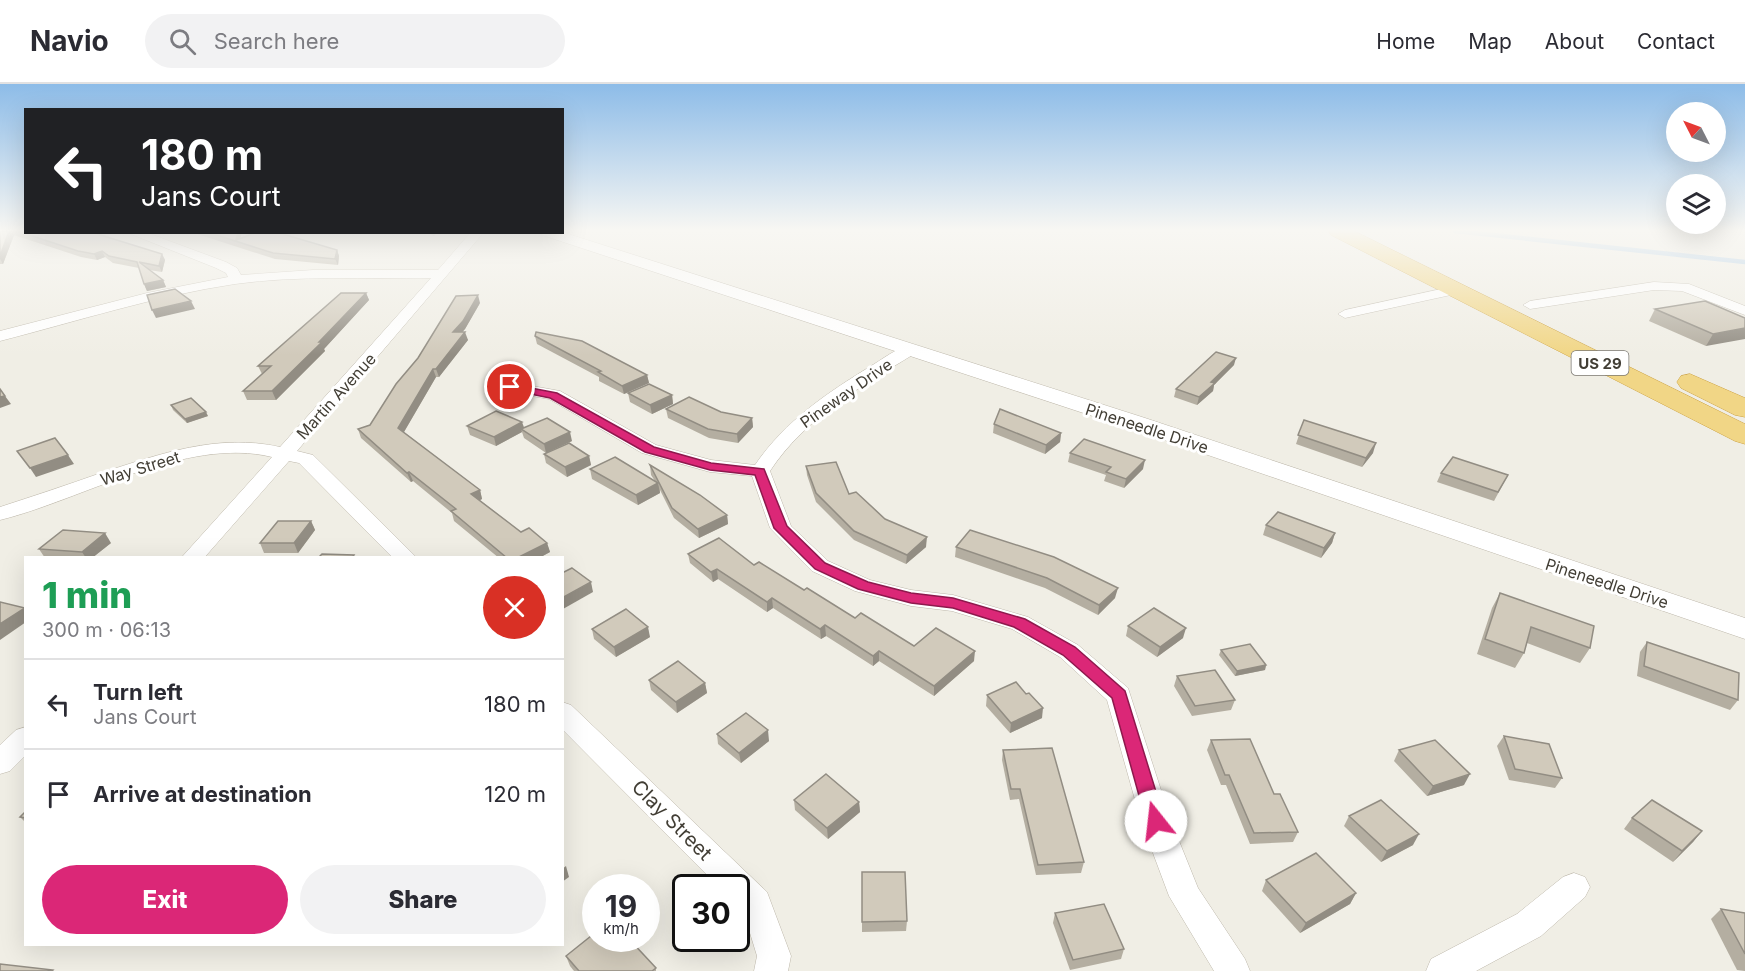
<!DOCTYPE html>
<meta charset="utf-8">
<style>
:root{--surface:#fff;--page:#f2f2f3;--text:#2b2b33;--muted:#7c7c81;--line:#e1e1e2;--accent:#db2777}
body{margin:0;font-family:Inter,sans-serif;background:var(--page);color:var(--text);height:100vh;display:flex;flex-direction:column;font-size:22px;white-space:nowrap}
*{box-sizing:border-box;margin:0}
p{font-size:20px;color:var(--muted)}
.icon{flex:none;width:33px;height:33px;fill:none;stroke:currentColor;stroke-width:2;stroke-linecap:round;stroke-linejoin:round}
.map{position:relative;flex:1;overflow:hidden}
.side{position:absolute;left:24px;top:472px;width:540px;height:390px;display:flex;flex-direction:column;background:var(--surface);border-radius:0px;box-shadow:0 6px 24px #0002}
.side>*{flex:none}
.banner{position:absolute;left:24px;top:24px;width:540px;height:126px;border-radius:0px;box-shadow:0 6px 24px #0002;background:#202124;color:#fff;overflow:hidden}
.needle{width:39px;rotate:312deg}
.tools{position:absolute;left:1666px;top:18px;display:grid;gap:12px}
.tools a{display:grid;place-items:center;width:60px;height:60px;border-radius:50%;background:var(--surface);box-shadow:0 6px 24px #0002;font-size:30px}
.speed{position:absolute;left:582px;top:790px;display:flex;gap:12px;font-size:30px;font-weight:700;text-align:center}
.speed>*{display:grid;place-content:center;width:78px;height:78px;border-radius:50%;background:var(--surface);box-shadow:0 6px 24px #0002;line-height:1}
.speed small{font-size:15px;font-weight:400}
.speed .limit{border:3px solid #111;border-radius:9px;background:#fff;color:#111}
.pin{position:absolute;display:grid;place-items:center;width:51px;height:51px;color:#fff;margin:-26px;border:3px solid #fff;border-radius:50%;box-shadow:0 2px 6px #0007}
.me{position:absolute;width:66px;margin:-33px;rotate:344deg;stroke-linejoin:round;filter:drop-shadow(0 0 4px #0008)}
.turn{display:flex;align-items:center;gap:21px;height:126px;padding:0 18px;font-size:27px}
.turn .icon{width:78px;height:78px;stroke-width:2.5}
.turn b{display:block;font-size:42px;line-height:51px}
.round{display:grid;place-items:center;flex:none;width:63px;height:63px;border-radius:32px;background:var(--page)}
.summary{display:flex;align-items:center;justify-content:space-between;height:102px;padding:0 18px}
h1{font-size:36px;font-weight:800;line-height:45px;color:#1e9e55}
.button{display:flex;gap:12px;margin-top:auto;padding:12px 18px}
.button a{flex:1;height:69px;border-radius:36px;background:var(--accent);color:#fff;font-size:24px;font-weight:800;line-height:69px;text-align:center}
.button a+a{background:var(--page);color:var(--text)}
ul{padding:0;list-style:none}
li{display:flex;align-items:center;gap:18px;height:90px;padding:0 18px;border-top:2px solid var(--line)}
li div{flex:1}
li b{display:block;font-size:22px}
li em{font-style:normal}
header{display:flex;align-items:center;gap:36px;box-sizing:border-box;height:84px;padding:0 30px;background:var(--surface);border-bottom:2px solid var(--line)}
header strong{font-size:28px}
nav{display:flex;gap:33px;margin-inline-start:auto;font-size:21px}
.search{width:420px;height:54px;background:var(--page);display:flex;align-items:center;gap:15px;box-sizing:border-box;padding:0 21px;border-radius:33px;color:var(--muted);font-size:22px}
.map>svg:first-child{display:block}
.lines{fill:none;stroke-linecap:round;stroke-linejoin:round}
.stream{stroke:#a6c9e8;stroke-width:4.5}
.minor-casing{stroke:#beb8ab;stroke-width:1}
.tertiary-casing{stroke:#beb8ab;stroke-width:1}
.trunk-casing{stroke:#cca243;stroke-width:1}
.minor{fill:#fff;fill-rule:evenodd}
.tertiary{fill:#fff;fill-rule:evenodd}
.trunk{fill:#f1d686;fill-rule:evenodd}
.wall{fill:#b4aea1}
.shaded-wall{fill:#928d83}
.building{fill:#d1cabb;stroke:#928d83;stroke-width:1.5}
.route{fill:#db2777;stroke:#8e194d;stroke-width:1.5}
.labels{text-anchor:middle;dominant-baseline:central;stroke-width:6;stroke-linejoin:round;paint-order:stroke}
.shield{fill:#fff;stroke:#7b7872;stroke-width:1.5}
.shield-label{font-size:15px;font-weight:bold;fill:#423e35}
.street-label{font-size:16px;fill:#423e35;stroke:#fff}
.near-street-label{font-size:20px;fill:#423e35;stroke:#fff}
</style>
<header>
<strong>Navio</strong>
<div class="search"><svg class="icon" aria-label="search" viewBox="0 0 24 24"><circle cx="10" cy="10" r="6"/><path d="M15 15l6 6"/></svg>Search here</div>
<nav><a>Home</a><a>Map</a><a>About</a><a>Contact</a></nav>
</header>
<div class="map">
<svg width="1745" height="887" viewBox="0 0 1745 887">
<rect width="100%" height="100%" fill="#f0eee5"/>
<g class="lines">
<path class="stream" d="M 1455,147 L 1745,178"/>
<defs>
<g id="minor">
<path d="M 126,148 L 145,148 L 226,178 L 237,184 L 241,191 L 313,186 L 438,186 L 471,148 L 484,148 L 297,367 L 313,371 L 417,474 L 393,474 L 299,379 L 289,377 L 204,474 L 181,474 L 272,373 C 186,352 82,416 0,436 L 0,423 C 34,412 67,401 101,389 C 160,370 218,349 280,363 L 431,194 C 366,195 300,191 235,200 C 155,212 78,237 0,257 L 0,247 L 147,209 L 228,193 L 226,189 L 216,184 Z"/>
<path d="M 1654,198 L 1689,200 L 1745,222 L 1745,231 L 1682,207 L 1654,206 L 1530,225 L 1523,221 L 1530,217 Z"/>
<path d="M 1455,202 L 1462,206 L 1460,209 L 1345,234 L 1338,230 L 1345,226 Z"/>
<path d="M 908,262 L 916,267 L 914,270 C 860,303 805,334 770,387 L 791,442 L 828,477 L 870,496 L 911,506 L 953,511 L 1028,533 L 1078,561 L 1128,604 L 1171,737 L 1198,804 L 1245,875 L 1250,887 L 1214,887 L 1169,812 L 1141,737 L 1107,616 L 1060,573 L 1012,545 L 952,527 L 911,522 L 855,507 L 812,487 L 770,444 L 752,392 L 710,388 L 642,369 L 549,315 L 504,307 L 502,303 L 510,298 L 560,307 L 656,361 L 711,376 L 755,381 C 785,337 827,309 871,282 C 883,275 895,265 908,262 Z"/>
<path d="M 562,618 L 571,621 L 767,808 L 791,872 L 788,887 L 754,887 L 757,872 L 743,826 L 736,820 L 736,804 L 720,804 L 562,645 Z"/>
<path d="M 26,643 L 26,671 L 10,687 L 0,690 L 0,661 L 16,646 Z"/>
<path d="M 1574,789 L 1585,793 L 1590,803 L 1585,813 L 1541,852 L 1476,887 L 1426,887 L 1431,875 L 1517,830 L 1563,793 Z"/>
</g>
<path id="tertiary" d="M 540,148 L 562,148 L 1145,334 L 1745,534 L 1745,555 L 1129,344 L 542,151 Z"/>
<g id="trunk">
<path d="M 1329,147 L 1354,147 L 1745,340 L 1745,360 L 1735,357 L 1331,151 Z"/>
<path d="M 1690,290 L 1745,314 L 1745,333 L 1735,331 L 1681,304 L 1677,298 L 1681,292 Z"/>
</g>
</defs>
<use href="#minor" class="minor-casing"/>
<use href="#tertiary" class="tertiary-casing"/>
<use href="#trunk" class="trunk-casing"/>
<use href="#minor" class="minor"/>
<use href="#tertiary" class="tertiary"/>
<use href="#trunk" class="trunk"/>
</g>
<g class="wall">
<path d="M 0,147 L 26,147 L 162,170 L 165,176 L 162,188 L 149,186 L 163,196 L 166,203 L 147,207 L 144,200 L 139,184 L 113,179 L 105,173 L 97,176 L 81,173 L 14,151 L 3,180 L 0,180 Z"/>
<path d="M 191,148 L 242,148 L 240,154 L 337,166 L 339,172 L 338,181 L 275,175 Z"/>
<path d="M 426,148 L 438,148 L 434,152 Z"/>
<path d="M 366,209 L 369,216 L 324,265 L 325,267 L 276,316 L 247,316 L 243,307 L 262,290 L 258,282 Z"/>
<path d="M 480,219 L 465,245 L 462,248 L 468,256 L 439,293 L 436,293 L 404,348 L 480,406 L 482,415 L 480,416 L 521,448 L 547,459 L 550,468 L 539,474 L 499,474 L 454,437 L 452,429 L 413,397 L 411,398 L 361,354 L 358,345 L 370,341 L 418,274 Z"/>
<path d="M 1655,225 L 1745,234 L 1706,262 L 1649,237 Z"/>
<path d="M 535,252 L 647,291 L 649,299 L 624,310 L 599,297 L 599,293 L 537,260 Z"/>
<path d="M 1234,281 L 1214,301 L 1213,307 L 1197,321 L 1174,313 L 1176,305 Z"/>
<path d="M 628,309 L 672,311 L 673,320 L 652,330 L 630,318 Z"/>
<path d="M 171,321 L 208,332 L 187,339 L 173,326 Z"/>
<path d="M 666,325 L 721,328 L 752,334 L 753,343 L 738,359 L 709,354 L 668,334 Z"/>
<path d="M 1304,336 L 1373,369 L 1362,383 L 1296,360 Z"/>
<path d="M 994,340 L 1061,349 L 1060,358 L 1045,370 L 993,349 Z"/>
<path d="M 467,342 L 524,344 L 572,357 L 546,369 L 524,354 L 522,348 L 496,362 L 470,351 Z"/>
<path d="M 1070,369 L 1143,385 L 1124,404 L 1104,397 L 1106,391 L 1068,378 Z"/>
<path d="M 544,370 L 589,372 L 591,381 L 567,393 L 546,379 Z"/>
<path d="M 650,381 L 727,431 L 728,440 L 699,454 L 674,434 L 660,406 L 660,409 L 638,421 L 592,395 L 590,385 L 655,397 L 651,391 Z"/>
<path d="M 806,382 L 849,410 L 926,463 L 906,480 L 854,456 L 816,418 L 807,391 Z"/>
<path d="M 1441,389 L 1508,391 L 1494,417 L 1437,398 Z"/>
<path d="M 311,437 L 315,446 L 298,469 L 264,469 L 260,459 Z"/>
<path d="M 1266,441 L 1335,449 L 1332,459 L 1321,474 L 1263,451 Z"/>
<path d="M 111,459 L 92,474 L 45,474 L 39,465 Z"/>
<path d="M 956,463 L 1115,514 L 1098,531 L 1045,504 L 955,473 Z"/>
<path d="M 688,470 L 754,481 L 855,534 L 914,562 L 974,577 L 934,612 L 879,577 L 873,582 L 826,552 L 821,555 L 773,524 L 767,528 L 718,495 L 713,498 L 690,479 Z"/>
<path d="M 1500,509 L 1590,564 L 1580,579 L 1527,559 L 1524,569 L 1515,584 L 1477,570 L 1492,524 Z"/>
<path d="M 1128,542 L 1183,554 L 1157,573 L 1126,552 Z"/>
<path d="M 592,545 L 650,553 L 616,573 L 594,555 Z"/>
<path d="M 1647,558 L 1738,616 L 1730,626 L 1637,592 L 1640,568 Z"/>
<path d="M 1221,566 L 1266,581 L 1265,586 L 1235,592 L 1219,571 Z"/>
<path d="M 1177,592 L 1235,616 L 1231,626 L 1192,632 L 1174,602 Z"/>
<path d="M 649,596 L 705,599 L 707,609 L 677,629 L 651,606 Z"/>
<path d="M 987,611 L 1042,634 L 1010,649 L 986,622 Z"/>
<path d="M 717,650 L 769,657 L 741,679 L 718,660 Z"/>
<path d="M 1504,652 L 1562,694 L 1555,704 L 1509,696 L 1497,662 Z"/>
<path d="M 1211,656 L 1274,710 L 1298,748 L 1293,758 L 1250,760 L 1226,701 L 1221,701 L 1207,666 Z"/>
<path d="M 1003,666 L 1084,778 L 1081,789 L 1036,791 L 1019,715 L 1010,716 L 1002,676 Z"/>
<path d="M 1399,666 L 1464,701 L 1427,712 L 1394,677 Z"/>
<path d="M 794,716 L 859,718 L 860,728 L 828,755 L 795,726 Z"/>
<path d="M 26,727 L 26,739 L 20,733 Z"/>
<path d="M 1349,732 L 1413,761 L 1381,778 L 1344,742 Z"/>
<path d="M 1632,734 L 1702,747 L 1693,758 L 1673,778 L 1624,745 Z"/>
<path d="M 862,788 L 907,837 L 906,847 L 862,848 Z"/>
<path d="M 1266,796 L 1356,809 L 1350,820 L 1300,849 L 1262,807 Z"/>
<path d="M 1721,825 L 1745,829 L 1745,887 L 1737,886 L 1711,835 Z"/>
<path d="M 1055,829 L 1124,865 L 1121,875 L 1070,886 L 1053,839 Z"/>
<path d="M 566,872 L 656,884 L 656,887 L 574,887 L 570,882 Z"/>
</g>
<g class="shaded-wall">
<path d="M 9,147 L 11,147 L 14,151 L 3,180 L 0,175 L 0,172 Z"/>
<path d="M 238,148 L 242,148 L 239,158 L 236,156 Z"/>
<path d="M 337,166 L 339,172 L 338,181 L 335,175 Z"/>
<path d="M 102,167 L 105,173 L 97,176 L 94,170 Z"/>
<path d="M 162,170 L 165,176 L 162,188 L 159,182 Z"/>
<path d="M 163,196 L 166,203 L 147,207 L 144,200 Z"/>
<path d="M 366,209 L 369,216 L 324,265 L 325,267 L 276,316 L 272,307 Z"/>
<path d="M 478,211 L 480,219 L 465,245 L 455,256 L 453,248 Z"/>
<path d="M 191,217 L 195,225 L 156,234 L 152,226 Z"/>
<path d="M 1745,244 L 1745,255 L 1706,262 L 1713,250 Z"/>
<path d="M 465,248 L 468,256 L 439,293 L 436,285 Z"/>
<path d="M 1236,274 L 1234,281 L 1214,301 L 1213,307 L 1197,321 L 1199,313 L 1211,298 Z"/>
<path d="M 433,285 L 436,293 L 401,353 L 398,344 Z"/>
<path d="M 647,291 L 649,299 L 624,310 L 622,302 Z"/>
<path d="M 672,311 L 673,320 L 652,330 L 650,321 Z"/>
<path d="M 5,312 L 11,320 L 0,324 L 0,313 Z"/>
<path d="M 206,328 L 208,332 L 187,339 L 185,335 Z"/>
<path d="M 752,334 L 753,343 L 738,359 L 737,350 Z"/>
<path d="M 522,338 L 525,346 L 521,345 L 522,348 L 496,362 L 494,353 Z"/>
<path d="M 570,348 L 572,357 L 546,369 L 544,360 Z"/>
<path d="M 1061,349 L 1060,358 L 1045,370 L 1046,361 Z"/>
<path d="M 1376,359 L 1373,369 L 1362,383 L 1366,374 Z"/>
<path d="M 68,371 L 74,380 L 36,393 L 30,384 Z"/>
<path d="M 589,372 L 591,381 L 567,393 L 565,383 Z"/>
<path d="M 1145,376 L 1143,385 L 1124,404 L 1126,395 Z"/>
<path d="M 409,388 L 413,397 L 411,398 L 407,389 Z"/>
<path d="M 658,399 L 660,409 L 638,421 L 636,411 Z"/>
<path d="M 480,406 L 482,415 L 474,419 L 471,410 Z"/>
<path d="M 727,431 L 728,440 L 699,454 L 698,445 Z"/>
<path d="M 311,437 L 315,446 L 298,469 L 294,459 Z"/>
<path d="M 105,449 L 111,459 L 92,474 L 86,474 L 82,468 Z"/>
<path d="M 1335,449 L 1332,459 L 1321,474 L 1324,464 Z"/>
<path d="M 927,453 L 926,463 L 906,480 L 907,471 Z"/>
<path d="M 547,459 L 550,468 L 539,474 L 517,474 Z"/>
<path d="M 717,485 L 718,495 L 713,498 L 711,488 Z"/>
<path d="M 591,498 L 593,508 L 563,525 L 562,514 Z"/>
<path d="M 1118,504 L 1115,514 L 1098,531 L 1099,521 Z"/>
<path d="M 772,514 L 773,524 L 767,528 L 767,518 Z"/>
<path d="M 25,524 L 26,525 L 26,538 L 0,556 L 0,540 Z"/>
<path d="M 825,541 L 826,552 L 821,555 L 820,545 Z"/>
<path d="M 648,543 L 650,553 L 616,573 L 614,563 Z"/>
<path d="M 1186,544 L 1183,554 L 1157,573 L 1160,563 Z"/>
<path d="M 879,567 L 879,577 L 873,582 L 873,572 Z"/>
<path d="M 975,567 L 974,577 L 934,612 L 934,602 Z"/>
<path d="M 1266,581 L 1265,586 L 1235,592 L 1237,587 Z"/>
<path d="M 705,599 L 707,609 L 677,629 L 676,618 Z"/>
<path d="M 1043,624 L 1042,634 L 1010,649 L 1011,639 Z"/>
<path d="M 768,646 L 769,657 L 741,679 L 739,669 Z"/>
<path d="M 1470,690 L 1464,701 L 1427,712 L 1433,702 Z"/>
<path d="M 859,718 L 860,728 L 828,755 L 827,744 Z"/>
<path d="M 1702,747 L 1693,758 L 1673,778 L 1682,767 Z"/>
<path d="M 1419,750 L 1413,761 L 1381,778 L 1387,767 Z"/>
<path d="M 566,782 L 569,793 L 562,798 L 562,785 Z"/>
<path d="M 1356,809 L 1350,820 L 1300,849 L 1306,839 Z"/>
</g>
<g class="building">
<path d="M 0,147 L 9,147 L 0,172 Z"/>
<path d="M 17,147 L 26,147 L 26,148 L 91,148 L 162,170 L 159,182 L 139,178 L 163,196 L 144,200 L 137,178 L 109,172 L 102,167 L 94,170 L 78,167 Z"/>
<path d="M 207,148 L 238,148 L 236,156 L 258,148 L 276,148 L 337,166 L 335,175 L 273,169 Z"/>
<path d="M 175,205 L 191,217 L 152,226 L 147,211 Z"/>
<path d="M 341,209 L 366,209 L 319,258 L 322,258 L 272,307 L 243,307 L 271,282 L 258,282 Z"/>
<path d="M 478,211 L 463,237 L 453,248 L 465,248 L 436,285 L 433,285 L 398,344 L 480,406 L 471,410 L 521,448 L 529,444 L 547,459 L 517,474 L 507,474 L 451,427 L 456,425 L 409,388 L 407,389 L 358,345 L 370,341 L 396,300 L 418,274 L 456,212 Z"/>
<path d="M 1705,217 L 1745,234 L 1745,244 L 1713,250 L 1655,225 Z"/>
<path d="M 536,248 L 582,257 L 647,291 L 622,302 L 598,288 L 601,287 L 535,252 Z"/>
<path d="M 1216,268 L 1236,274 L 1211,298 L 1215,299 L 1199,313 L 1176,305 Z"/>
<path d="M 649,300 L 672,311 L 650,321 L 628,309 Z"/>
<path d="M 0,305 L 5,312 L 0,313 Z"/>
<path d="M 689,313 L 721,328 L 752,334 L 737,350 L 708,345 L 666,325 Z"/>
<path d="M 191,314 L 206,328 L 185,335 L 171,321 Z"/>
<path d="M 1000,325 L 1061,349 L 1046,361 L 994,340 Z"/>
<path d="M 496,327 L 522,338 L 494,353 L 467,342 Z"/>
<path d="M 547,334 L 570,348 L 544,360 L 521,345 Z"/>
<path d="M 1304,336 L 1376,359 L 1366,374 L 1298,351 Z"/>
<path d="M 55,354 L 68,371 L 30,384 L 17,367 Z"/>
<path d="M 1084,355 L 1145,376 L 1126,395 L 1106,388 L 1111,383 L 1070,369 Z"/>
<path d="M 569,359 L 589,372 L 565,383 L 544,370 Z"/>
<path d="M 615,373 L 658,399 L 636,411 L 590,385 Z"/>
<path d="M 1453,373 L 1508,391 L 1498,408 L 1441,389 Z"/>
<path d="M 836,378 L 849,410 L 856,408 L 885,435 L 927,453 L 907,471 L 854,447 L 816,409 L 806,382 Z"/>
<path d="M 650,381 L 700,411 L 727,431 L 698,445 L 672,424 Z"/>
<path d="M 1278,428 L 1335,449 L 1324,464 L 1266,441 Z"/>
<path d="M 278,437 L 311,437 L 294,459 L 260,459 Z"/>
<path d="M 63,446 L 105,449 L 82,468 L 39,465 Z"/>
<path d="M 970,446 L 1054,473 L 1118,504 L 1099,521 L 1047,494 L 956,463 Z"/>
<path d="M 719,454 L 754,481 L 759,478 L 804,506 L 807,504 L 855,534 L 861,529 L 914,562 L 936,544 L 975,567 L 934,602 L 879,567 L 873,572 L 825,541 L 820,545 L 772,514 L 767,518 L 717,485 L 711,488 L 688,470 Z"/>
<path d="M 322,470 L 354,471 L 352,474 L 318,474 Z"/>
<path d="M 572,484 L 591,498 L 562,514 L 562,489 Z"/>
<path d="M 1500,509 L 1594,542 L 1590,564 L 1531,543 L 1524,569 L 1485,555 Z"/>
<path d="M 0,518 L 25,524 L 0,540 Z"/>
<path d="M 1154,524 L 1186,544 L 1160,563 L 1128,542 Z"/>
<path d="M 626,525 L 648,543 L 614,563 L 592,545 Z"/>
<path d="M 1647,558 L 1739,589 L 1738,616 L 1644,582 Z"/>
<path d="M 1250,560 L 1266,581 L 1237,587 L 1221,566 Z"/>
<path d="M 678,577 L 705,599 L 676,618 L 649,596 Z"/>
<path d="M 1215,586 L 1235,616 L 1195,622 L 1177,592 Z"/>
<path d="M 1016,598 L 1026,610 L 1029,609 L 1043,624 L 1011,639 L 987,611 Z"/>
<path d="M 746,629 L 768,646 L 739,669 L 717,650 Z"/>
<path d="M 1504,652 L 1549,660 L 1562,694 L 1515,685 Z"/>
<path d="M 1250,655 L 1274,710 L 1280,710 L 1298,748 L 1254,749 L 1229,691 L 1225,691 L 1211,656 Z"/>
<path d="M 1435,656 L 1470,690 L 1433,702 L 1399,666 Z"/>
<path d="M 1052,664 L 1084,778 L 1038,781 L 1020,705 L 1011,705 L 1003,666 Z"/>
<path d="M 826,690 L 859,718 L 827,744 L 794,716 Z"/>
<path d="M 1381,716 L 1419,750 L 1387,767 L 1349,732 Z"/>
<path d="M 1652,716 L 1702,747 L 1682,767 L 1632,734 Z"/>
<path d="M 26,727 L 26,734 L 20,733 Z"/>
<path d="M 1316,769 L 1356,809 L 1306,839 L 1266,796 Z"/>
<path d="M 862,788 L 905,788 L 907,837 L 862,838 Z"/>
<path d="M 1104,820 L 1124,865 L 1073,876 L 1055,829 Z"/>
<path d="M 1721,825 L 1745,829 L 1745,870 Z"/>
<path d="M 596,848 L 596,855 L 629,855 L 656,884 L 652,887 L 579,887 L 566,872 Z"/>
<path d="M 0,880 L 53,886 L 52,887 L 0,887 Z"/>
</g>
<linearGradient id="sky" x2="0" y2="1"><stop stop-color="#8dbce8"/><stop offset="0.54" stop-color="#f8f7f3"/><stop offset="1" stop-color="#f8f7f3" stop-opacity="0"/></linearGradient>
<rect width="1745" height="271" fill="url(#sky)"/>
<path class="route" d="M 510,300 L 557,309 L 654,363 L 711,379 L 764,385 L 787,442 L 825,479 L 868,498 L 911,509 L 953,514 L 1025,535 L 1075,563 L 1125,607 L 1165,737 L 1163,743 L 1156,745 L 1149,743 L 1146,737 L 1112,614 L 1063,571 L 1014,543 L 953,524 L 911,519 L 858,505 L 815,485 L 774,444 L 755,391 L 710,386 L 645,368 L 550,314 L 506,305 L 506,301 Z"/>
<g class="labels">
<rect class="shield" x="1571.5" y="267" width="57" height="24" rx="4.5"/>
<g class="shield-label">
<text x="1600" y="279">US 29</text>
</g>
<g class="street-label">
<text transform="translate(846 309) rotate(-35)">Pineway Drive</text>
<text transform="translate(336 312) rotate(-48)">Martin Avenue</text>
<text transform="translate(1147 344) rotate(18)">Pineneedle Drive</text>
<text transform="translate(140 384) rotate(-17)">Way Street</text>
<text transform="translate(1607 499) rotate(18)">Pineneedle Drive</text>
</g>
<g class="near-street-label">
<text transform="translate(672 736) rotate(45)">Clay Street</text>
</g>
</g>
</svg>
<div class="tools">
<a><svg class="needle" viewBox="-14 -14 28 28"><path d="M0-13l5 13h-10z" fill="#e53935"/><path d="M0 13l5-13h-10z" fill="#7c7c81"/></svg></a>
<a><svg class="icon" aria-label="layers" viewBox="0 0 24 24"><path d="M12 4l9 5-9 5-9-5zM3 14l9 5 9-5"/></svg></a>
</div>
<div class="speed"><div>19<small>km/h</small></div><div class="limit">30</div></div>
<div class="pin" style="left:510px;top:303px;background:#d93025"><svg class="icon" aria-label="arrive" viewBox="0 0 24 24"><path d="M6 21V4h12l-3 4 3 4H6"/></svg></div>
<svg class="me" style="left:1156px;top:737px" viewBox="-20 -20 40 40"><circle r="19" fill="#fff"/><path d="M0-13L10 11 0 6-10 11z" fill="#db2777"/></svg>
<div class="banner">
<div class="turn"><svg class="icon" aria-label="left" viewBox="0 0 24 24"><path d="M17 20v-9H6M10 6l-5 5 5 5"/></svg><div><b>180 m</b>Jans Court</div></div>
</div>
<section class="side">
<div class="summary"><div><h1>1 min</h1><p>300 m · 06:13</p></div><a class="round" style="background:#d93025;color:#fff"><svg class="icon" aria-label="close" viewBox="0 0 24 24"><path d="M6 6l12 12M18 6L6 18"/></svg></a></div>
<ul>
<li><svg class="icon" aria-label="left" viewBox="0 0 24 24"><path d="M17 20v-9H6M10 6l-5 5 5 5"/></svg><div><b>Turn left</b><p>Jans Court</p></div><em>180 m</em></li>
<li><svg class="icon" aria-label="arrive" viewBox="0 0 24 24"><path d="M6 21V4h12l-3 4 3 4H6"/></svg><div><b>Arrive at destination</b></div><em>120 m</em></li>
</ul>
<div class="button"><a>Exit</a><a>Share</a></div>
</section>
</div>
